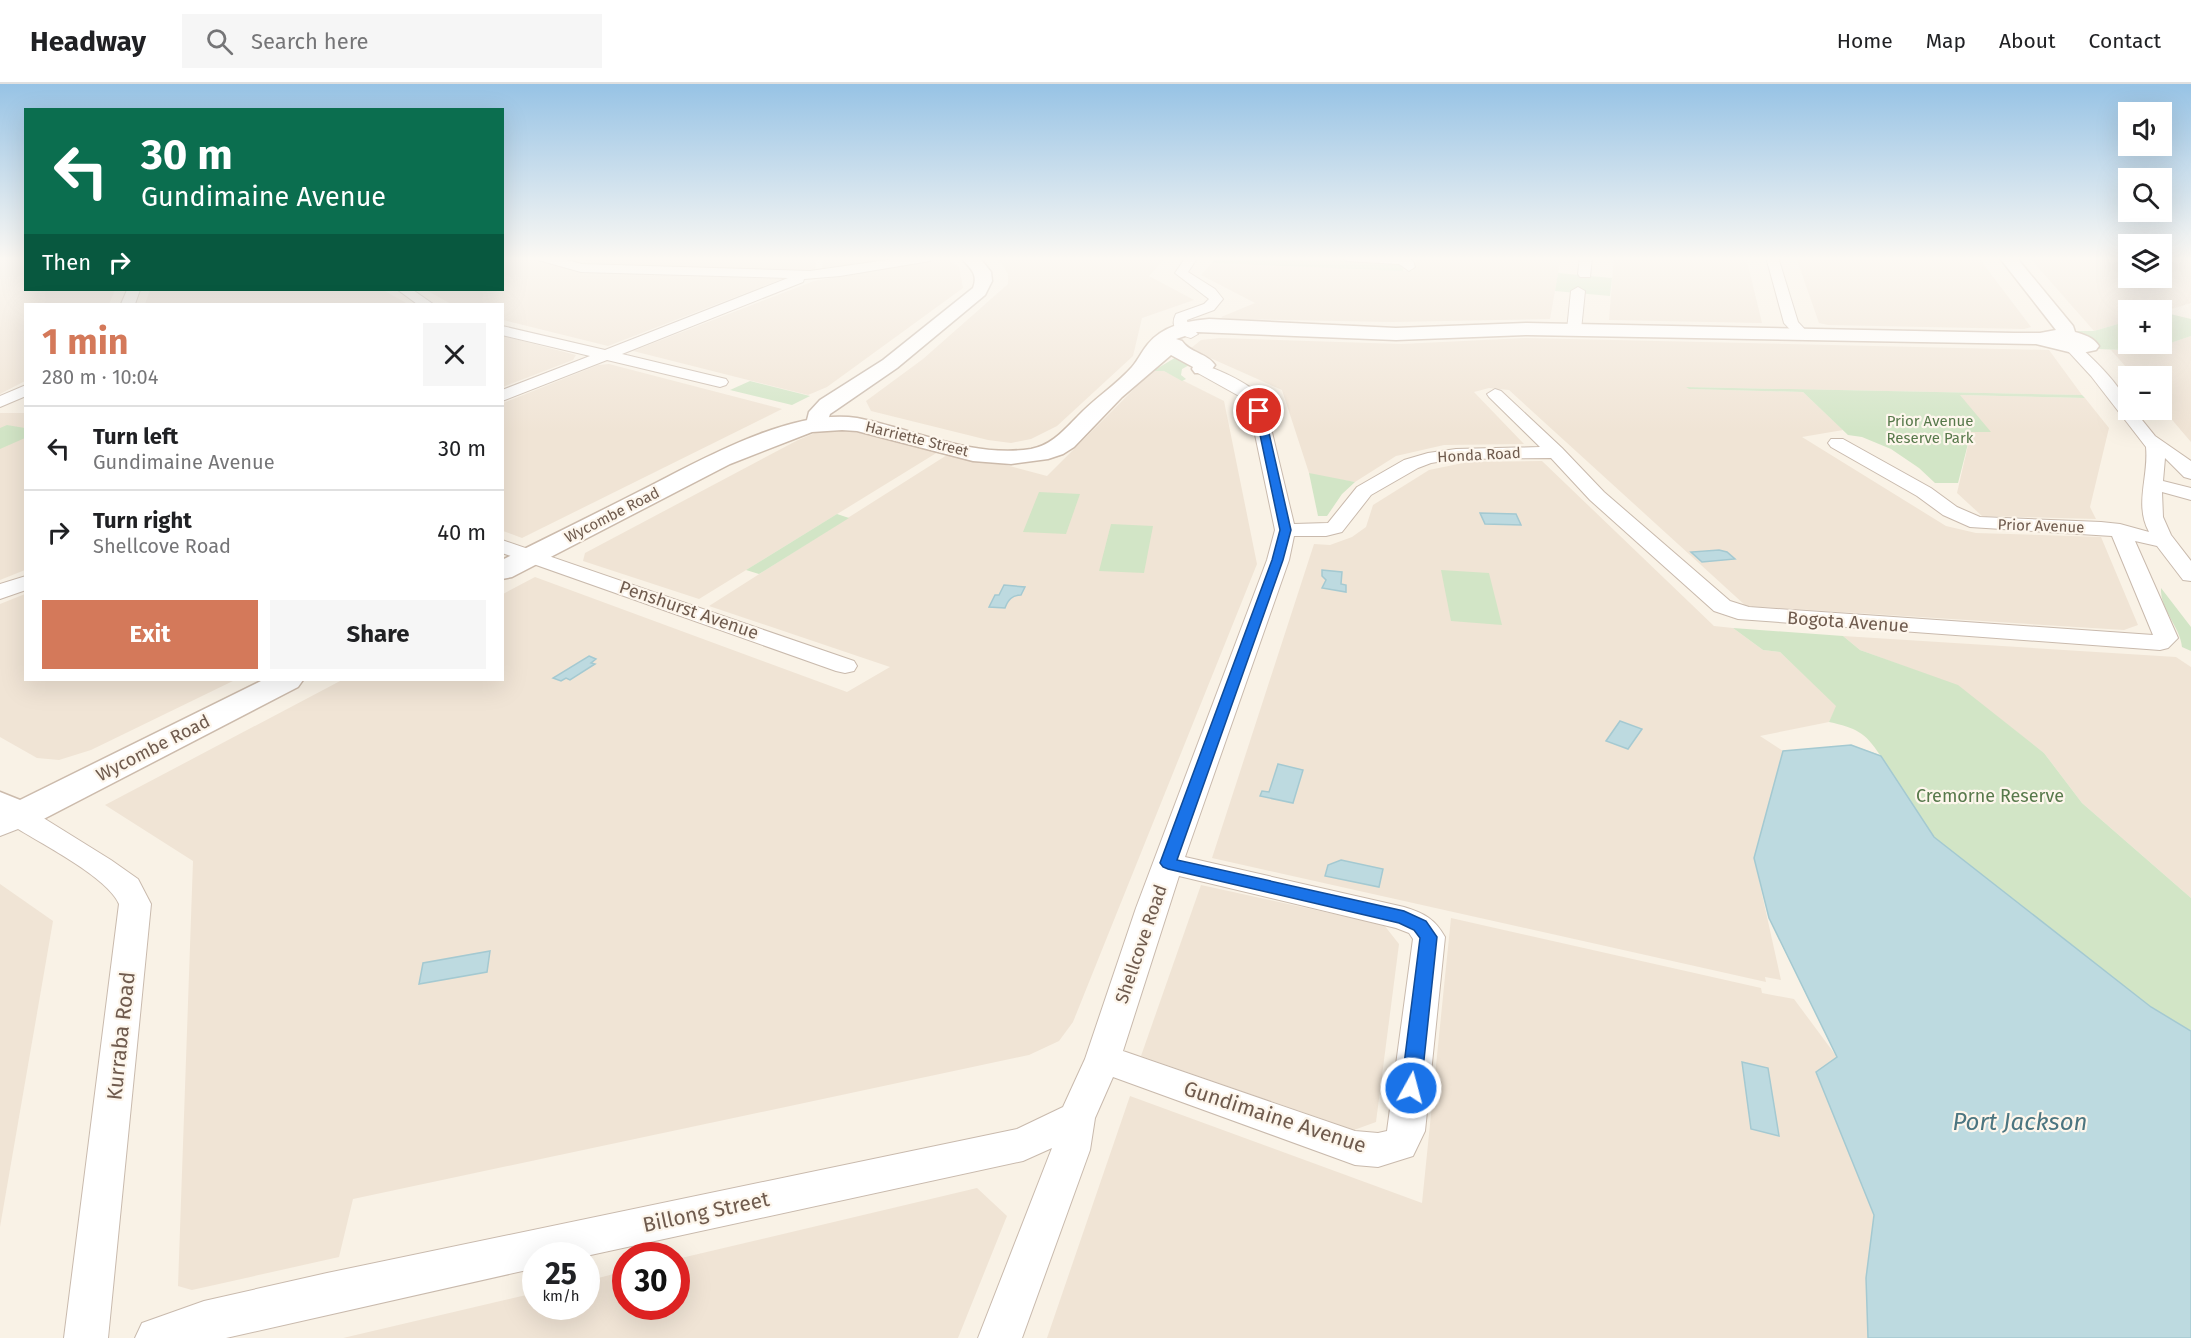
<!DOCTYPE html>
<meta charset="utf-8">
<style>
:root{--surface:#fff;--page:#f6f6f6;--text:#202124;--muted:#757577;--line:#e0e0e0;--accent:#d4795a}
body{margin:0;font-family:"Fira Sans",sans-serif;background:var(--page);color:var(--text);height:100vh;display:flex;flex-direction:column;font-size:22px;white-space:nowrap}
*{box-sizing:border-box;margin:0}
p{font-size:20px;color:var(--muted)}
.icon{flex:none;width:33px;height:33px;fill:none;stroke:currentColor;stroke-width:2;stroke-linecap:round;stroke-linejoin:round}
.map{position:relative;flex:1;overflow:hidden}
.details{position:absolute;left:24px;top:219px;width:480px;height:378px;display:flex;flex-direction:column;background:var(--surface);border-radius:0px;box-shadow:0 6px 24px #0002}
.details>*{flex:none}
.guide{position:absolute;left:24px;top:24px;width:480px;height:183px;border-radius:0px;box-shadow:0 6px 24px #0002;background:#0b6e4f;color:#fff;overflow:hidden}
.buttons{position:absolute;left:2118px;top:18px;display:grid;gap:12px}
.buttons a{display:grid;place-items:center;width:54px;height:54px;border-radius:0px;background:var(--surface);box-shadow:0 6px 24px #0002;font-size:30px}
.speed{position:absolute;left:522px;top:1158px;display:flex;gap:12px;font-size:30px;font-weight:700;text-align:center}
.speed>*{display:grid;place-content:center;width:78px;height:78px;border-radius:50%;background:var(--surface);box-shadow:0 6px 24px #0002;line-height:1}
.speed small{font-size:15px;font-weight:400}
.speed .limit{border:9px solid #d22;background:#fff;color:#111}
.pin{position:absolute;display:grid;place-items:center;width:51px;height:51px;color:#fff;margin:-26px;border:3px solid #fff;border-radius:50%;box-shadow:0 2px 6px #0007}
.me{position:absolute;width:66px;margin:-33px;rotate:7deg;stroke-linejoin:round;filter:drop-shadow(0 0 4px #0008)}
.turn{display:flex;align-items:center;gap:21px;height:126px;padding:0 18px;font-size:27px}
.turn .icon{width:78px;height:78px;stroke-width:2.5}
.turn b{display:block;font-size:42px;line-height:51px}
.then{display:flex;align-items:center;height:57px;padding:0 18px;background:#0003;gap:12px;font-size:22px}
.round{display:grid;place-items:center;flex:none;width:63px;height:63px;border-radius:0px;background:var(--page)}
.headline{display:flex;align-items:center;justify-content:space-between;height:102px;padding:0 18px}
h1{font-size:36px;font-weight:700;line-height:45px;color:var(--accent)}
.primary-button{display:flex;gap:12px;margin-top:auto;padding:12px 18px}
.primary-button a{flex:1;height:69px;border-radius:0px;background:var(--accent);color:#fff;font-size:24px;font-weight:700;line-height:69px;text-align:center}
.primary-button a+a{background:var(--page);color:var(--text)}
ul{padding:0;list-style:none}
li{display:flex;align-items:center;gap:18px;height:84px;padding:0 18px;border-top:2px solid var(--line)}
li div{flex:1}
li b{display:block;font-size:22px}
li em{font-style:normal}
header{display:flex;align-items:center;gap:36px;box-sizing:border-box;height:84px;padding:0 30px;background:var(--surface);border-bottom:2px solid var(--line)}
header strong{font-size:28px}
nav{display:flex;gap:33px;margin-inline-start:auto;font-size:21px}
.search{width:420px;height:54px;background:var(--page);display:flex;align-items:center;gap:15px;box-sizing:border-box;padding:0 21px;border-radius:0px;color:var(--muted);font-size:22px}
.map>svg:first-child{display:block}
.residential{fill:#f0e4d5}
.green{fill:#d2e5c6}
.water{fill:#bddae0;stroke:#a4c9d1;stroke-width:1.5}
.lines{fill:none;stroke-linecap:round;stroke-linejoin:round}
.minor-casing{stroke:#c9baad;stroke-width:2}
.tertiary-casing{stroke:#c9baad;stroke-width:3}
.secondary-casing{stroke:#ccbbac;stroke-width:3}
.minor{fill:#fff;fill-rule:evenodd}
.tertiary{fill:#fff;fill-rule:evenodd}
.secondary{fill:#fff;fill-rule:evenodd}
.route{fill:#1a73e8;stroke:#114b97;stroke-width:1.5}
.labels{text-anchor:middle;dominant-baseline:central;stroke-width:4.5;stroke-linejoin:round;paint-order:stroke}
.far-park-label{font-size:15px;fill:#57794b;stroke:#fdf6ec}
.far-street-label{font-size:15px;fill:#6f5b4e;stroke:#fdf6ec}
.street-label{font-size:18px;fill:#6f5b4e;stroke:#fdf6ec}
.park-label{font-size:18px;fill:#57794b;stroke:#fdf6ec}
.near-street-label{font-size:21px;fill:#6f5b4e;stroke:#fdf6ec}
.near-water-label{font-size:24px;font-style:italic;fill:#4b7580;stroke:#fdf6ec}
</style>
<header>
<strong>Headway</strong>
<div class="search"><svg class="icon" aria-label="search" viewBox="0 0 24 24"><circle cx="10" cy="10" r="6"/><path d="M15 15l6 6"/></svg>Search here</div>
<nav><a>Home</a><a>Map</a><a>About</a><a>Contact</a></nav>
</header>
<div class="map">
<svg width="2191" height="1254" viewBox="0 0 2191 1254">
<rect width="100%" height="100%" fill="#f9f2e6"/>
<g class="residential">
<path d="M 0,173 L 25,173 L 26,206 L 115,206 L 109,220 L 26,220 L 25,297 L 0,310 Z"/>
<path d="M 503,173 L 527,173 L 575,187 L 782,195 L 608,262 L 503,236 L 502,220 L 451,220 L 426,206 L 502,206 Z"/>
<path d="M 574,173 L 817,173 L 815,186 L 813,187 L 594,179 Z"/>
<path d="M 824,173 L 900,173 L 822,185 Z"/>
<path d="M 993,173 L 1166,173 L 1149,192 L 1194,216 L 1142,234 L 1133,272 L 1057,342 L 1031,355 L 1011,359 L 988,356 L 871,327 L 866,317 L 923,275 L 1008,200 L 1008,190 L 1002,180 Z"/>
<path d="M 1412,173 L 1561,173 L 1550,235 L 1392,238 L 1224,235 L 1221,233 L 1255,219 L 1201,191 L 1212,179 L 1412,187 L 1418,174 Z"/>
<path d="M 1614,173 L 1746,173 L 1762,239 L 1609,236 Z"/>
<path d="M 1796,173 L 1978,173 L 2031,243 L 2024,245 L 1828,241 L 1819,239 Z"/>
<path d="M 2029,173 L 2128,173 L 2128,194 L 2162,194 L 2162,173 L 2191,173 L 2191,219 L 2162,228 L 2128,226 L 2128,237 L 2094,247 Z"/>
<path d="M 946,174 L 959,183 L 963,204 L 827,303 L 808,311 L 633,267 L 814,197 Z"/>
<path d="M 150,206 L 383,206 L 408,220 L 145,220 Z"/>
<path d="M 503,252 L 576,271 L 573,276 L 503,303 Z"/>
<path d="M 2191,252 L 2191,358 L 2162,324 L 2162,292 L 2134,292 L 2111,266 L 2147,267 Z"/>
<path d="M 1220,254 L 1401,260 L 1525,254 L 2049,266 L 2082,311 L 1687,303 L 1690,305 L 1803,308 L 1843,346 L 1802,353 L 1946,442 L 1976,449 L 2101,453 L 2138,541 L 2124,546 L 1746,522 L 1509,306 L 1489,304 L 1474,308 L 1524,360 L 1444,361 L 1396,372 L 1355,398 L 1317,392 L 1309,389 L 1282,306 L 1190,265 L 1201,256 Z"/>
<path d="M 609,280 L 782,325 L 522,454 L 503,447 L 503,319 L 598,281 Z"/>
<path d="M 1152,287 L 1164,287 L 1224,317 L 1257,480 L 1073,938 L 1059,957 L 1029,971 L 353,1115 L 339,1173 L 192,1206 L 178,1202 L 193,777 L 105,721 L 342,596 L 502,596 L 503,510 L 535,493 L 847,608 L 890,583 L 709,522 L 947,371 L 978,378 L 1002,380 L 1047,392 Z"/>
<path d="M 1959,311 L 2085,314 L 2109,344 L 2090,423 L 2096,435 L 1982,432 L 1957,409 L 1971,348 L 1990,348 Z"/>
<path d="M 0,329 L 26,329 L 25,486 L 0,496 Z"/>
<path d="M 839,346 L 867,350 L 938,368 L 699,515 L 583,477 L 585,469 L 798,356 L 815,349 Z"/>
<path d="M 1542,377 L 1714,542 L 1733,544 L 1763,566 L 1780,568 L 1837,622 L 1829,638 L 1760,652 L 1783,667 L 1754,774 L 1781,896 L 1765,893 L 1766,898 L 1212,774 L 1314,460 L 1330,461 L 1352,453 L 1366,443 L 1373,421 L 1429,386 L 1468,378 Z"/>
<path d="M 25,510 L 26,596 L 235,596 L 91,666 L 59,676 L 37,674 L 0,653 L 0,520 Z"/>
<path d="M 1843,552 L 2176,573 L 2191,583 L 2191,814 L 2082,719 L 2044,669 L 1958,602 L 1860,566 Z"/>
<path d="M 0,800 L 53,837 L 0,1143 Z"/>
<path d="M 1201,801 L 1384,841 L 1399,860 L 1376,1038 L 1354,1046 L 1141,972 Z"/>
<path d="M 1451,834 L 1761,904 L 1762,909 L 1794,915 L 1837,973 L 1816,988 L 1874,1131 L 1866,1194 L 1868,1254 L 1047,1254 L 1130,1012 L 1422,1119 Z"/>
<path d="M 977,1104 L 1007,1132 L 958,1254 L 343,1254 L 535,1209 L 536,1222 L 586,1222 L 587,1197 L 625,1187 L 626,1222 L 676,1222 L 677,1175 Z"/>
</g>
<g class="green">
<path d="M 1217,173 L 1393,178 L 1404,181 L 1403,187 L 1212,179 Z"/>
<path d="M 1558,189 L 1612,194 L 1610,212 L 1555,207 Z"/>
<path d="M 2162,228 L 2191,235 L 2191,252 L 2147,267 L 2098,265 L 2098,259 L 2076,247 L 2094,247 L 2128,237 L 2128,260 L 2162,260 Z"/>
<path d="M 1178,272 L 1193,279 L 1182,285 L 1181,291 L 1186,295 L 1182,297 L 1164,287 L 1153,287 Z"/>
<path d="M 750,297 L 810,312 L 792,321 L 730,306 Z"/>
<path d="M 1686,303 L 2082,311 L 2085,314 L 1960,311 L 1991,348 L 1971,348 L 1958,399 L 1935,399 L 1919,384 L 1891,365 L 1862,353 L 1848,351 L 1803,308 L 1689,305 Z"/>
<path d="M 7,341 L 25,344 L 25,354 L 0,365 L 0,344 Z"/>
<path d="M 1309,389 L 1355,398 L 1342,410 L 1327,432 L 1318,432 Z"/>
<path d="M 1039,408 L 1080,410 L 1066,450 L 1023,448 Z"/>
<path d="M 837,430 L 849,434 L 759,490 L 746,486 Z"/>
<path d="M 1111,440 L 1153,442 L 1144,489 L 1099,487 Z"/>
<path d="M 1441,486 L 1489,489 L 1502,541 L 1451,537 Z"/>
<path d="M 2161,504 L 2191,543 L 2191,567 L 2182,563 C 2180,542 2160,526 2161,504 Z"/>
<path d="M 1733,544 L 1843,552 L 1860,566 L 1958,601 L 2044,669 L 2082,719 L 2191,814 L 2191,947 L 2151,923 L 2040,838 L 1816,988 L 1837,973 L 1769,834 L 1754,774 L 1783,667 L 1851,661 L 1880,671 C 1865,648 1856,644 1829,638 L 1836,622 L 1780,568 L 1763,566 Z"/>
</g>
<g class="water">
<path d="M 1480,429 L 1516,430 L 1521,441 L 1485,440 Z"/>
<path d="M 1719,466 L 1727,468 L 1735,475 L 1702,478 L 1691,468 Z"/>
<path d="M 1322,486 L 1342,488 L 1341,500 L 1346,501 L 1346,508 L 1322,504 L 1326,496 L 1322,492 Z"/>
<path d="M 1004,501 L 1025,503 L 1021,511 C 1012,511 1008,516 1005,524 L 989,523 L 995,511 L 999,511 Z"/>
<path d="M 589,572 L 596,575 L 591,579 L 595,580 L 570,596 L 566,594 L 561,597 L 553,594 Z"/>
<path d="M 1620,637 L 1642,645 L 1628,665 L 1606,657 Z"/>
<path d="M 1851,661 L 1881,672 L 1934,753 L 2151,923 L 2191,947 L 2191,1254 L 1868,1254 L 1866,1194 L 1874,1131 L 1816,988 L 1837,973 L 1769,834 L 1754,774 L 1783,667 Z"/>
<path d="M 1278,680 L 1303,686 L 1293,719 L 1260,712 L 1262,707 L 1269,708 Z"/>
<path d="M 1341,776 L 1383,785 L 1379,803 L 1325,792 L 1328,781 Z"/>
<path d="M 490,867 L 487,888 L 419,900 L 423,879 Z"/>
<path d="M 1742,978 L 1768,984 L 1779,1052 L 1751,1045 Z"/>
</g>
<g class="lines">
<defs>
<g id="minor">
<path d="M 536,173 L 556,173 L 582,180 L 810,187 L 907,173 L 936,173 L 930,177 L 840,192 L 804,195 L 803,198 L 622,270 L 726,295 L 728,298 L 726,301 L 720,303 L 607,276 L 502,317 L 502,306 L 590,272 L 502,251 L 502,242 L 605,266 L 788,194 L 581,188 L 538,176 Z"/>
<path d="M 1186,173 L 1198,173 L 1188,188 L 1215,205 L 1223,215 L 1214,226 L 1187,236 L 1188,241 L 1198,250 L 1191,254 C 1179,251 1169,243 1176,230 L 1204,220 L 1209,215 L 1175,189 Z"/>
<path d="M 1341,173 L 1405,173 L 1413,177 L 1415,183 L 1409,187 L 1399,180 L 1347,177 Z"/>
<path d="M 1580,173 L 1592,173 L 1590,193 L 1580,193 L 1578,190 Z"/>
<path d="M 1766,173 L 1778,173 L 1798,238 L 1810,251 L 1808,254 L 1798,254 L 1784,239 Z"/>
<path d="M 1578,203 L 1585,207 L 1581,246 L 1574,250 L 1567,246 L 1571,207 Z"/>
<path d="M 127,206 L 140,206 L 135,220 L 121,220 Z"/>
<path d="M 398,206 L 413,206 L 433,220 L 417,220 Z"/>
<path d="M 2073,259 L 2078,261 C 2092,274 2128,307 2128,326 L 2134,326 L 2155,352 L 2191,377 L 2191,395 L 2184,393 L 2165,374 L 2163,397 L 2191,404 L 2191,416 L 2162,408 L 2163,433 L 2171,451 L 2191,477 L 2191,497 L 2183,496 L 2157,462 L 2135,457 L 2178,554 L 2168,564 L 2160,566 L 1738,535 L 1714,527 L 1590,416 L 1551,374 L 1456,375 L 1431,379 L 1418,384 L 1371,411 L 1342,448 L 1326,452 L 1294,452 L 1289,476 L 1185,773 L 1404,823 C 1424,829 1435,835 1445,853 L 1425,1047 L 1413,1072 L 1378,1083 L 1355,1081 L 1113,993 L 1095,1034 L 1090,1066 L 1022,1254 L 978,1254 L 1052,1064 L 1023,1077 L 586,1172 L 536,1172 L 536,1184 L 226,1254 L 135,1254 L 142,1239 L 204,1217 L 327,1189 L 1017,1045 L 1063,1023 L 1085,975 L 1136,824 L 1267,476 L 1275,446 L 1248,317 L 1196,288 L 1194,285 L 1196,282 C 1210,278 1256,304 1264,315 L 1294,440 L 1328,439 L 1357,403 L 1404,376 L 1428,369 L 1456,365 L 1540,363 L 1489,313 L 1487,310 L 1495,305 L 1501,307 L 1562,364 L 1604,408 L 1730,517 L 1749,523 L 2153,551 L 2112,452 L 1970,443 L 1943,431 L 1917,412 L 1831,363 L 1828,359 L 1831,355 L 1843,355 L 1931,404 L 1957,423 L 1980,433 L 2101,438 L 2120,440 L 2149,448 C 2134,420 2149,393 2146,363 L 2091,292 L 2068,267 L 2065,264 L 2068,261 ZM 1179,792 L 1396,844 L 1409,849 L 1413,855 L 1387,1047 L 1378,1049 L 1355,1047 L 1123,967 Z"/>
<path d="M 26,301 L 26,312 L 0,323 L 0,312 Z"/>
<path d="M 502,456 L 854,577 L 857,582 L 854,587 L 845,589 L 836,587 L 502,469 Z"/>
<path d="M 26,492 L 26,506 L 0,515 L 0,500 Z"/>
<path d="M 19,723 L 29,725 L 111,776 L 138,795 L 151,820 L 108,1254 L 64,1254 L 119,820 C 108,794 44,761 18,745 L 0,752 L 0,730 Z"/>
</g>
<path id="tertiary" d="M 961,173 L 979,173 L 991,188 L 992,197 L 985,211 L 897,284 L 836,326 L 830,330 L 825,345 L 817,347 L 809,345 L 806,340 L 809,328 L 820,316 L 883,276 L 973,204 C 979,189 969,184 961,173 Z"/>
<g id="secondary">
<path d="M 1999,173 L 2016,173 L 2073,242 L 2075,248 C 2085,251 2093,253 2099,262 L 2096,266 L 2077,270 L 2036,260 L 1527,251 L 1396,256 L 1197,248 L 1176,255 L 1182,257 C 1190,269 1207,269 1215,281 L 1209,289 L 1195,289 L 1192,285 L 1193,283 L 1171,271 L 1122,313 L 1074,363 L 1063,370 L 1048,375 L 1011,380 L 973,377 L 857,347 L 842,346 L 812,348 L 730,380 L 512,493 L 502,495 L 502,476 C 548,453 593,431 638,408 C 698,378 789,324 857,334 C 914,345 971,374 1031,365 C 1052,361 1064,346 1078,332 C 1095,314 1116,301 1132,283 C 1138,276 1142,267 1148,260 C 1163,242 1186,237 1209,235 L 1396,244 L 1527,239 L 2014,249 L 2040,249 L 2056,246 Z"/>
<path d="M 263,596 L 303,596 L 298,603 L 32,741 L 19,744 L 0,737 L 0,708 L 20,716 Z"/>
</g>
</defs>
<use href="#minor" class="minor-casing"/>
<use href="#tertiary" class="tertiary-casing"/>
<use href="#secondary" class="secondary-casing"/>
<use href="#minor" class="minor"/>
<use href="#tertiary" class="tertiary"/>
<use href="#secondary" class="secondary"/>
</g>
<linearGradient id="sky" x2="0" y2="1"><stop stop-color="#97c3e5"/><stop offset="0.5" stop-color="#fcf9f4"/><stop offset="1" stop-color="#fcf9f4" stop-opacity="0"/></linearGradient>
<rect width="2191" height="349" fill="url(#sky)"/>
<path class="route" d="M 1259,324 L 1264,327 L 1291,446 L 1283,476 L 1177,776 L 1404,827 L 1426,837 L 1437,853 L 1421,1004 L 1418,1010 L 1411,1012 L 1404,1010 L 1401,1004 L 1420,854 L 1414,846 L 1399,839 L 1168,785 L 1163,783 L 1160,779 L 1272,476 L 1280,446 L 1255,327 Z"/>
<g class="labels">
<g class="far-park-label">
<text x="1930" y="337">Prior Avenue<tspan x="1930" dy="17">Reserve Park</tspan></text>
</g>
<g class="far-street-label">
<text transform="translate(917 355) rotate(14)">Harriette Street</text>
<text transform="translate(1479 371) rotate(-3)">Honda Road</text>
<text transform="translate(612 431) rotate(-27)">Wycombe Road</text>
<text transform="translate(2041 442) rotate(2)">Prior Avenue</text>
</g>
<g class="street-label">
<text transform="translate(689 526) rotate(19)">Penshurst Avenue</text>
<text transform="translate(1848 538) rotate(4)">Bogota Avenue</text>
<text transform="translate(153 664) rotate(-27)">Wycombe Road</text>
<text transform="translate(1141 860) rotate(-71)">Shellcove Road</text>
</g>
<g class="park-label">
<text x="1990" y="712">Cremorne Reserve</text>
</g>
<g class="near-street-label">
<text transform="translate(121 952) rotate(-84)">Kurraba Road</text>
<text transform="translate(1275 1033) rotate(18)">Gundimaine Avenue</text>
<text transform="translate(706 1128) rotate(-12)">Billong Street</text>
</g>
<g class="near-water-label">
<text x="2020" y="1038">Port Jackson</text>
</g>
</g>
</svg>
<div class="buttons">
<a><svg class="icon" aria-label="sound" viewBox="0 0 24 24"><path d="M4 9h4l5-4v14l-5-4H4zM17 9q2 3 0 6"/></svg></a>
<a><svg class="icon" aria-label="search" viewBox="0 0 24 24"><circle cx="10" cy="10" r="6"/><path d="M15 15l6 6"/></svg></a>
<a><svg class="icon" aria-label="layers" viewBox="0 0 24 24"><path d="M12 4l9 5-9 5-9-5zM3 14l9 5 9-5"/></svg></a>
<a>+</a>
<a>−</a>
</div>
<div class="speed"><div>25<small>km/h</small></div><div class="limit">30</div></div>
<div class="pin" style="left:1259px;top:327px;background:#d93025"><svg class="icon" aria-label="arrive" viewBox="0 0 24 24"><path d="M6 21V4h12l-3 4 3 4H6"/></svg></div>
<svg class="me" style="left:1411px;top:1004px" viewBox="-20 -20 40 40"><circle r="17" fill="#1a73e8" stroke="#fff" stroke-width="3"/><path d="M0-11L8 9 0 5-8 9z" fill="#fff"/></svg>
<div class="guide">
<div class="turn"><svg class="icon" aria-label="left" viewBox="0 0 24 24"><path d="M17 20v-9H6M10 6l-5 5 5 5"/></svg><div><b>30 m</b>Gundimaine Avenue</div></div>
<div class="then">Then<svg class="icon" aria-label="right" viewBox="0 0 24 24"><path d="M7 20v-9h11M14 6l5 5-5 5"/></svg></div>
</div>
<section class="details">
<div class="headline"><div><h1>1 min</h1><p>280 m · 10:04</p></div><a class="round"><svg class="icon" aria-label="close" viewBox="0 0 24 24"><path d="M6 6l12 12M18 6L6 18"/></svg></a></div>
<ul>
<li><svg class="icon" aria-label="left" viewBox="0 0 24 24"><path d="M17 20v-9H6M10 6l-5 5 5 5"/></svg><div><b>Turn left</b><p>Gundimaine Avenue</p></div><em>30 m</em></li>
<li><svg class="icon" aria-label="right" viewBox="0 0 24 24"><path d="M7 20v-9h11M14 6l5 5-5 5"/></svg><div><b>Turn right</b><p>Shellcove Road</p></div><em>40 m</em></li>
</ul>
<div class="primary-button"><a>Exit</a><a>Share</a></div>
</section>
</div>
